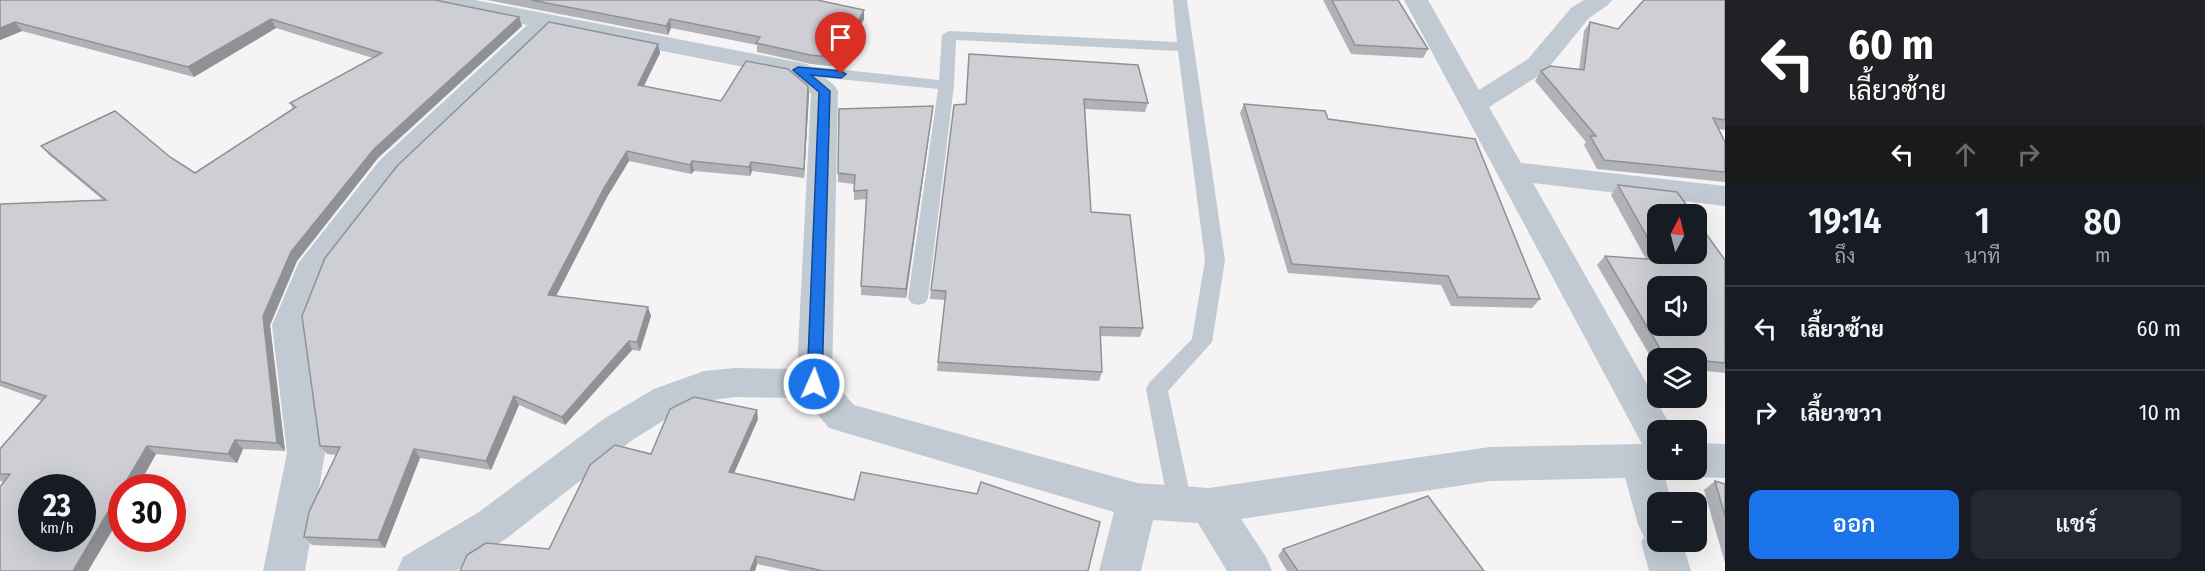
<!DOCTYPE html>
<html lang="th">
<meta charset="utf-8">
<style>
:root{--surface:#171b24;--page:#242831;--text:#f1f3f6;--muted:#9ea1a6;--line:#363941;--accent:#1a73e8}
body{margin:0;font-family:"Fira Sans Condensed",Sarabun,sans-serif;background:var(--page);color:var(--text);height:100vh;display:flex;flex-direction:column;font-size:22px;white-space:nowrap}
*{box-sizing:border-box;margin:0}
p{font-size:20px;color:var(--muted)}
.icon{flex:none;width:33px;height:33px;fill:none;stroke:currentColor;stroke-width:2;stroke-linecap:round;stroke-linejoin:round}
.map{position:relative;flex:1;overflow:hidden}
.drawer{display:flex;flex-direction:column;background:var(--surface);width:480px}
.drawer>*{flex:none}
.guide{background:#202124;color:#fff;overflow:hidden}
.needle{width:39px;rotate:7deg}
.fabs{position:absolute;left:1647px;top:204px;display:grid;gap:12px}
.fabs a{display:grid;place-items:center;width:60px;height:60px;border-radius:12px;background:var(--surface);box-shadow:0 6px 24px #0002;font-size:30px}
.speed{position:absolute;left:18px;top:474px;display:flex;gap:12px;font-size:30px;font-weight:700;text-align:center}
.speed>*{display:grid;place-content:center;width:78px;height:78px;border-radius:50%;background:var(--surface);box-shadow:0 6px 24px #0002;line-height:1}
.speed small{font-size:15px;font-weight:400}
.speed .limit{border:9px solid #d22;background:#fff;color:#111}
.pin{position:absolute;display:grid;place-items:center;width:51px;height:51px;color:#fff;margin:-62px -26px;border-radius:50% 50% 50% 0;rotate:-45deg;box-shadow:0 0 6px #0007}
.pin .icon{rotate:45deg}
.me{position:absolute;width:66px;margin:-33px;rotate:2deg;stroke-linejoin:round;filter:drop-shadow(0 0 4px #0008)}
.turn{display:flex;align-items:center;gap:21px;height:126px;padding:0 24px;font-size:27px}
.turn .icon{width:78px;height:78px;stroke-width:2.5}
.turn b{display:block;font-size:42px;line-height:51px}
.lanes{display:flex;align-items:center;height:57px;padding:0 24px;background:#0003;justify-content:center;gap:30px;direction:ltr}
.lanes .off{opacity:.35}
.eta{display:flex;justify-content:space-evenly;align-items:center;height:102px;text-align:center}
.eta b{font-size:36px;font-weight:600;line-height:42px}
.button{display:flex;gap:12px;margin-top:auto;padding:12px 24px}
.button a{flex:1;height:69px;border-radius:12px;background:var(--accent);color:#fff;font-size:24px;font-weight:600;line-height:69px;text-align:center}
.button a+a{background:var(--page);color:var(--text)}
ul{padding:0;list-style:none}
li{display:flex;align-items:center;gap:18px;height:84px;padding:0 24px;border-top:2px solid var(--line)}
li div{flex:1}
li b{display:block;font-size:22px}
li em{font-style:normal}
main{display:flex;flex:1;min-height:0}
.map>svg:first-child{display:block}
.lines{fill:none;stroke-linecap:round;stroke-linejoin:round}
.service{fill:#c1cad2;fill-rule:evenodd}
.minor{fill:#c1cad2;fill-rule:evenodd}
.wall{fill:#b0b2b7}
.shaded-wall{fill:#909195}
.building{fill:#cdcfd5;stroke:#909195;stroke-width:1.5;fill-rule:evenodd}
.route{fill:#1a73e8;stroke:#114b97;stroke-width:1.5}
</style>
<main>
<div class="map">
<svg width="1725" height="571" viewBox="0 0 1725 571">
<rect width="100%" height="100%" fill="#f5f3f3"/>
<g class="lines">
<path class="service" d="M 1173,0 L 1187,0 L 1225,260 L 1212,342 L 1168,391 L 1192,504 L 1188,512 L 1180,515 L 1172,512 L 1168,504 L 1146,389 L 1149,383 L 1192,339 L 1205,260 L 1178,51 L 956,40 L 954,85 L 928,298 L 925,303 L 918,305 L 911,303 L 908,298 L 938,89 L 798,75 L 790,70 L 798,65 L 939,80 L 942,35 L 949,31 L 1177,42 Z"/>
<g class="minor">
<path d="M 426,0 L 475,0 L 807,64 L 834,85 L 838,91 L 832,380 L 854,405 L 1137,483 L 1209,488 L 1490,447 L 1642,444 L 1404,0 L 1428,0 L 1479,90 L 1528,59 L 1571,8 L 1584,0 L 1612,0 L 1608,5 L 1589,18 L 1546,71 L 1489,107 L 1521,163 L 1725,186 L 1725,206 L 1533,183 L 1673,430 L 1658,430 L 1658,470 L 1673,470 L 1664,475 L 1672,502 L 1658,502 L 1658,542 L 1682,542 L 1691,571 L 1649,571 L 1641,542 L 1644,537 L 1638,524 L 1625,478 L 1490,481 L 1241,519 L 1266,557 L 1272,571 L 1227,571 L 1198,523 L 1153,520 L 1141,571 L 1099,571 L 1114,512 L 829,428 L 804,398 L 735,397 L 699,402 L 680,410 L 631,441 L 507,538 L 456,571 L 397,571 L 403,557 L 479,512 L 605,418 L 654,389 L 704,371 L 735,368 L 797,369 L 811,94 L 790,76 L 551,29 L 400,174 L 329,266 L 306,325 L 325,453 L 305,571 L 263,571 L 287,453 L 272,325 L 299,262 L 380,160 L 527,25 L 438,7 L 430,5 Z"/>
<path d="M 1696,443 L 1725,444 L 1725,478 L 1696,477 L 1682,472 L 1681,470 L 1696,470 Z"/>
</g>
</g>
<g class="wall">
<path d="M 0,0 L 519,17 L 522,26 L 378,158 L 297,261 L 270,325 L 285,451 L 243,449 L 237,463 L 156,454 L 137,488 L 122,488 L 122,514 L 88,571 L 4,482 L 0,481 L 0,449 L 42,401 L 0,386 L 0,206 L 103,200 L 49,155 L 41,146 L 170,157 L 195,173 L 293,109 L 290,103 L 373,58 L 276,28 L 194,77 L 22,31 L 0,40 Z"/>
<path d="M 487,0 L 817,0 L 864,19 L 839,67 L 811,64 L 757,52 L 757,45 L 671,28 L 668,35 Z"/>
<path d="M 1323,0 L 1398,0 L 1428,49 L 1423,58 L 1351,54 Z"/>
<path d="M 1725,0 L 1725,130 L 1719,129 L 1725,142 L 1725,182 L 1597,169 L 1584,145 L 1586,142 L 1535,81 L 1541,71 L 1579,70 L 1584,31 L 1590,22 L 1618,29 Z"/>
<path d="M 658,44 L 660,53 L 644,86 L 721,101 L 808,86 L 809,95 L 804,178 L 752,171 L 750,176 L 694,171 L 691,174 L 629,161 L 607,197 L 556,296 L 651,316 L 640,351 L 632,350 L 565,425 L 519,405 L 491,470 L 420,458 L 385,548 L 312,545 L 304,537 L 336,455 L 327,454 L 320,446 Z"/>
<path d="M 969,54 L 1148,103 L 1145,112 L 1085,109 L 1091,212 L 1143,328 L 1140,337 L 1100,336 L 1102,372 L 1099,381 L 937,371 L 945,300 L 930,299 L 931,290 L 966,104 Z"/>
<path d="M 1244,104 L 1328,119 L 1540,299 L 1532,308 L 1451,306 L 1441,285 L 1288,273 L 1240,113 Z"/>
<path d="M 932,115 L 906,298 L 861,295 L 866,199 L 854,200 L 854,184 L 838,182 L 838,173 Z"/>
<path d="M 1618,185 L 1725,260 L 1725,373 L 1696,370 L 1696,358 L 1658,358 L 1658,366 L 1656,366 L 1597,265 L 1605,256 L 1646,259 L 1611,195 Z"/>
<path d="M 758,419 L 734,473 L 1088,571 L 790,571 L 757,564 L 755,571 L 460,571 L 549,549 L 651,454 Z"/>
<path d="M 1715,481 L 1725,484 L 1725,563 L 1704,490 Z"/>
<path d="M 1283,549 L 1484,571 L 1287,571 L 1278,556 Z"/>
</g>
<g class="shaded-wall">
<path d="M 864,10 L 864,19 L 839,67 L 839,58 Z"/>
<path d="M 519,17 L 522,26 L 378,158 L 297,261 L 270,325 L 285,451 L 277,443 L 263,316 L 291,252 L 374,149 Z"/>
<path d="M 271,19 L 276,28 L 194,77 L 188,67 Z"/>
<path d="M 670,19 L 671,28 L 668,35 L 666,26 Z"/>
<path d="M 15,22 L 22,31 L 0,40 L 0,28 Z"/>
<path d="M 658,44 L 660,53 L 640,94 L 638,85 Z"/>
<path d="M 808,86 L 809,95 L 804,178 L 804,169 Z"/>
<path d="M 933,106 L 932,115 L 906,298 L 906,289 Z"/>
<path d="M 627,151 L 629,161 L 607,197 L 552,304 L 548,295 L 604,188 Z"/>
<path d="M 692,161 L 694,171 L 691,174 L 690,165 Z"/>
<path d="M 751,162 L 752,171 L 750,176 L 749,167 Z"/>
<path d="M 648,307 L 651,316 L 640,351 L 637,342 Z"/>
<path d="M 629,341 L 632,350 L 565,425 L 562,417 Z"/>
<path d="M 514,396 L 519,405 L 491,470 L 486,461 Z"/>
<path d="M 757,410 L 758,419 L 731,480 L 729,472 Z"/>
<path d="M 235,440 L 243,449 L 237,463 L 228,454 Z"/>
<path d="M 147,446 L 156,454 L 137,488 L 122,488 Z"/>
<path d="M 414,449 L 420,458 L 385,548 L 378,540 Z"/>
<path d="M 122,489 L 122,514 L 88,571 L 73,571 Z"/>
<path d="M 756,556 L 757,564 L 755,571 L 750,571 Z"/>
</g>
<g class="building">
<path d="M 0,0 L 435,0 L 519,17 L 374,149 L 291,252 L 263,316 L 277,443 L 235,440 L 228,454 L 147,446 L 73,571 L 0,571 L 0,487 L 10,474 L 0,474 L 0,449 L 46,396 L 0,381 L 0,206 L 1,204 L 106,200 L 41,146 L 115,111 L 170,157 L 195,173 L 296,107 L 290,103 L 382,53 L 271,19 L 188,67 L 15,22 L 0,28 ZM 32,488 L 82,488 L 82,538 L 32,538 Z"/>
<path d="M 531,0 L 817,0 L 864,10 L 839,58 L 810,55 L 756,43 L 760,37 L 670,19 L 666,26 Z"/>
<path d="M 1332,0 L 1398,0 L 1428,49 L 1355,45 Z"/>
<path d="M 1644,0 L 1725,0 L 1725,120 L 1713,118 L 1725,142 L 1725,172 L 1604,160 L 1590,136 L 1596,136 L 1541,71 L 1550,66 L 1584,70 L 1590,22 L 1618,29 Z"/>
<path d="M 549,22 L 658,44 L 638,85 L 721,101 L 746,61 L 788,69 L 808,86 L 804,169 L 751,162 L 749,167 L 692,161 L 690,165 L 627,151 L 604,188 L 548,295 L 648,307 L 637,342 L 629,341 L 562,417 L 514,396 L 486,461 L 414,449 L 378,540 L 304,537 L 309,512 L 340,447 L 320,446 L 302,316 L 325,258 L 397,166 Z"/>
<path d="M 969,54 L 1138,65 L 1148,103 L 1084,99 L 1091,212 L 1130,215 L 1143,328 L 1100,327 L 1102,372 L 938,362 L 946,291 L 931,290 L 954,105 L 966,104 Z"/>
<path d="M 1244,104 L 1325,111 L 1328,119 L 1475,139 L 1540,299 L 1458,297 L 1448,276 L 1292,264 Z"/>
<path d="M 933,106 L 906,289 L 861,286 L 867,190 L 854,191 L 855,175 L 838,173 L 839,109 Z"/>
<path d="M 1618,185 L 1677,192 L 1693,214 L 1658,214 L 1658,254 L 1696,254 L 1696,220 L 1725,260 L 1725,363 L 1696,360 L 1696,358 L 1680,358 L 1665,357 L 1605,256 L 1660,260 ZM 1658,286 L 1696,286 L 1696,326 L 1658,326 Z"/>
<path d="M 694,397 L 757,410 L 729,472 L 854,500 L 861,472 L 977,494 L 981,482 L 1100,522 L 1088,571 L 823,571 L 756,556 L 750,571 L 460,571 L 467,555 L 486,543 L 549,549 L 590,465 L 615,445 L 651,454 L 670,409 Z"/>
<path d="M 1715,481 L 1725,484 L 1725,516 Z"/>
<path d="M 1428,496 L 1484,571 L 1298,571 L 1283,549 Z"/>
</g>
<path class="route" d="M 798,67 L 841,71 L 846,74 L 841,78 L 811,75 L 830,91 L 822,384 L 819,388 L 809,388 L 807,384 L 819,92 L 795,72 L 793,70 Z"/>
</svg>
<div class="fabs">
<a><svg class="needle" viewBox="-14 -14 28 28"><path d="M0-13l5 13h-10z" fill="#e53935"/><path d="M0 13l5-13h-10z" fill="#9ea1a6"/></svg></a>
<a><svg class="icon" aria-label="sound" viewBox="0 0 24 24"><path d="M4 9h4l5-4v14l-5-4H4zM17 9q2 3 0 6"/></svg></a>
<a><svg class="icon" aria-label="layers" viewBox="0 0 24 24"><path d="M12 4l9 5-9 5-9-5zM3 14l9 5 9-5"/></svg></a>
<a>+</a>
<a>−</a>
</div>
<div class="speed"><div>23<small>km/h</small></div><div class="limit">30</div></div>
<div class="pin" style="left:841px;top:74px;background:#d93025"><svg class="icon" aria-label="arrive" viewBox="0 0 24 24"><path d="M6 21V4h12l-3 4 3 4H6"/></svg></div>
<svg class="me" style="left:814px;top:384px" viewBox="-20 -20 40 40"><circle r="17" fill="#1a73e8" stroke="#fff" stroke-width="3"/><path d="M0-11L8 9 0 5-8 9z" fill="#fff"/></svg>
</div>
<section class="drawer">
<div class="guide">
<div class="turn"><svg class="icon" aria-label="left" viewBox="0 0 24 24"><path d="M17 20v-9H6M10 6l-5 5 5 5"/></svg><div><b>60 m</b>เลี้ยวซ้าย</div></div>
<div class="lanes"><svg class="icon" aria-label="left" viewBox="0 0 24 24"><path d="M17 20v-9H6M10 6l-5 5 5 5"/></svg><svg class="icon off" aria-label="ahead" viewBox="0 0 24 24"><path d="M12 20V5M6 11l6-6 6 6"/></svg><svg class="icon off" aria-label="right" viewBox="0 0 24 24"><path d="M7 20v-9h11M14 6l5 5-5 5"/></svg></div>
</div>
<div class="eta">
<div><b>19:14</b><p>ถึง</p></div>
<div><b>1</b><p>นาที</p></div>
<div><b>80</b><p>m</p></div>
</div>
<ul>
<li><svg class="icon" aria-label="left" viewBox="0 0 24 24"><path d="M17 20v-9H6M10 6l-5 5 5 5"/></svg><div><b>เลี้ยวซ้าย</b></div><em>60 m</em></li>
<li><svg class="icon" aria-label="right" viewBox="0 0 24 24"><path d="M7 20v-9h11M14 6l5 5-5 5"/></svg><div><b>เลี้ยวขวา</b></div><em>10 m</em></li>
</ul>
<div class="button"><a>ออก</a><a>แชร์</a></div>
</section>
</main>
